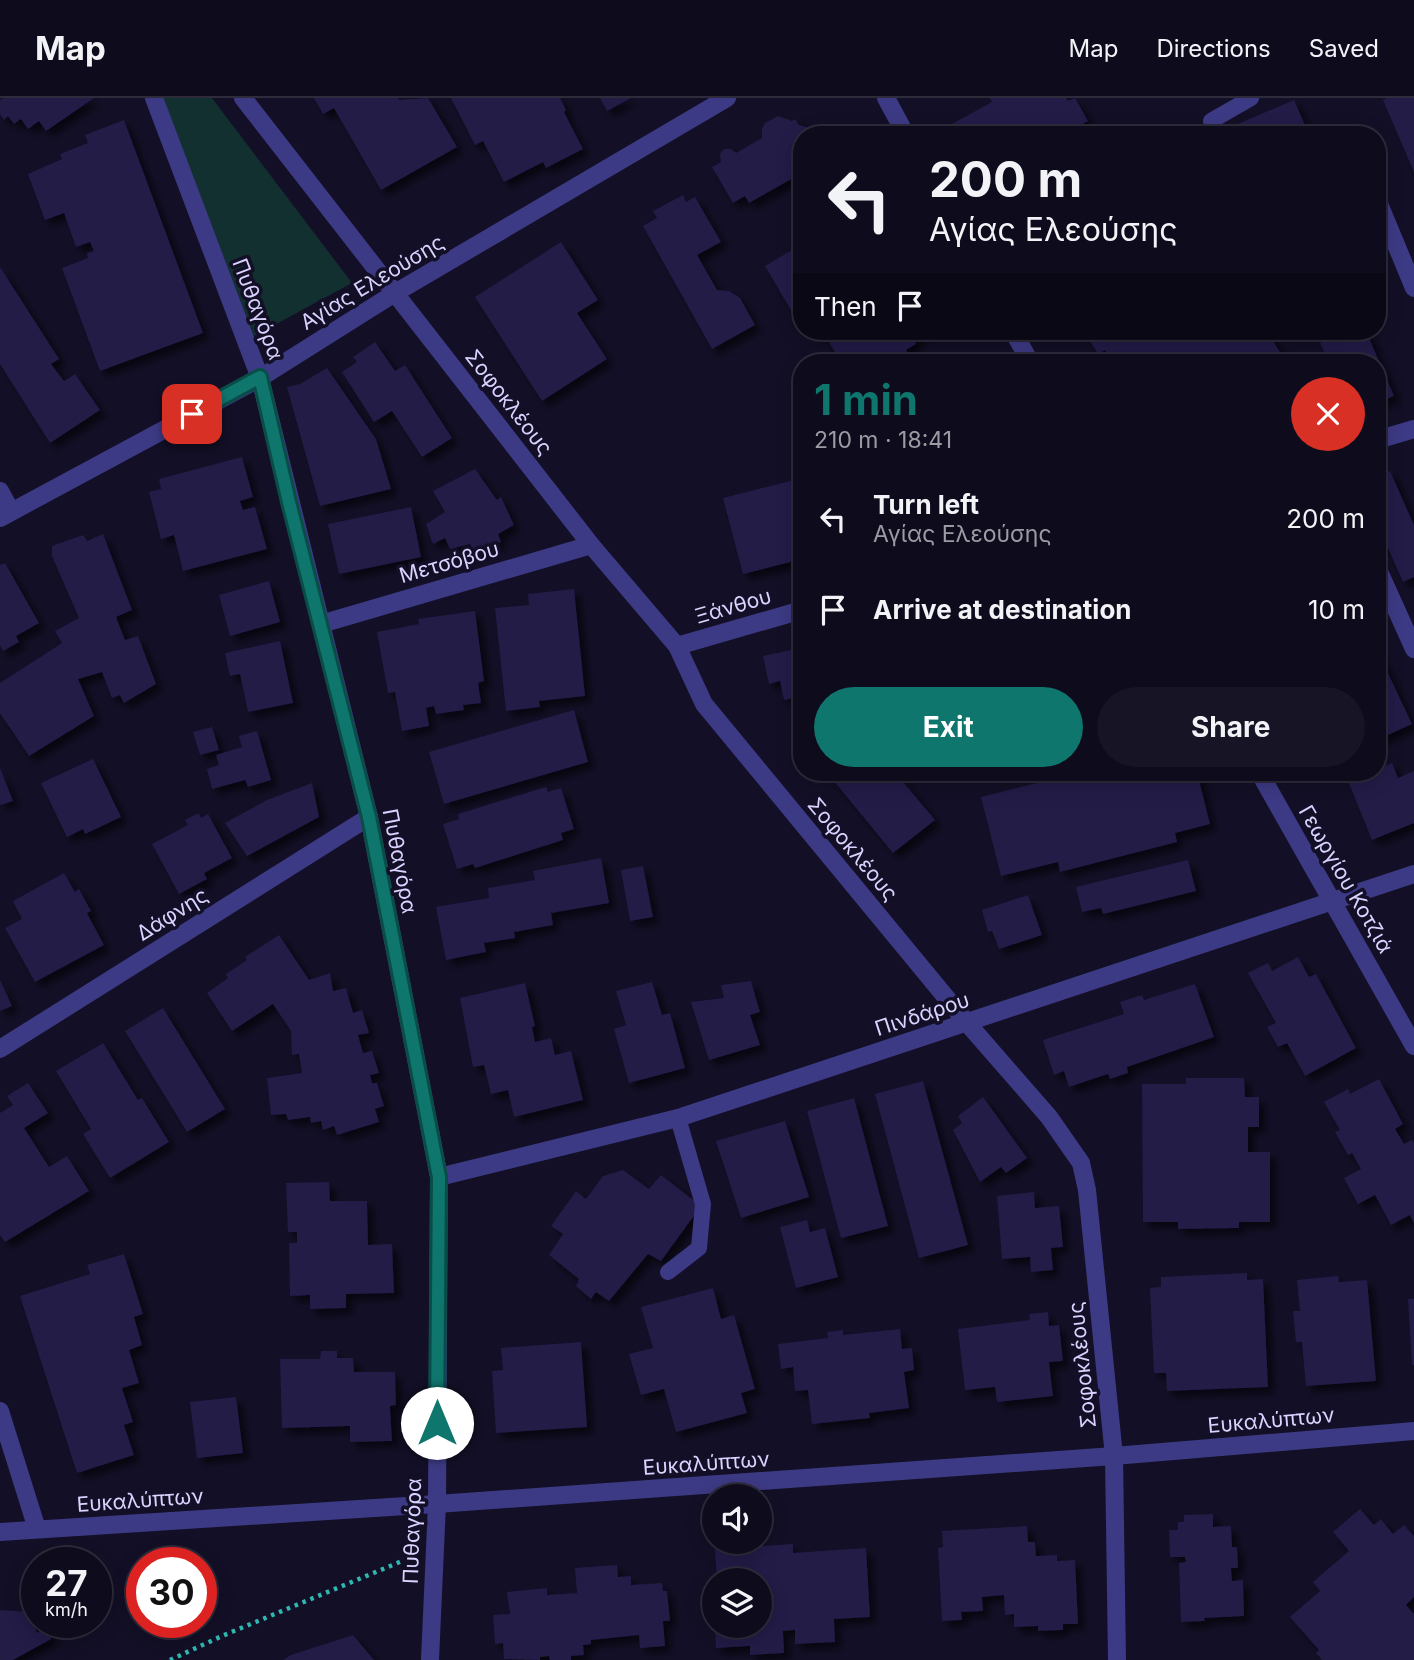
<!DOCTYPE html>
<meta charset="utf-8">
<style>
:root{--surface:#0e0b1c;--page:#171425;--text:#f1f3f6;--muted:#9b9ba3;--line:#2e2b3b;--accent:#0f766e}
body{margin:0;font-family:Inter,sans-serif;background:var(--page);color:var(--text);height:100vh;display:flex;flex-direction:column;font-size:26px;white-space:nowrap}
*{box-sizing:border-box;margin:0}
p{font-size:23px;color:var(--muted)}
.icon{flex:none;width:38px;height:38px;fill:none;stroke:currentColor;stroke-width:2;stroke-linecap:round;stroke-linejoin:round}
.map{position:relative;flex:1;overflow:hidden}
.sheet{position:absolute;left:793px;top:256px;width:593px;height:427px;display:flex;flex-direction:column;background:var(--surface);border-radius:28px;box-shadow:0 4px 18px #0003,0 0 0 2px var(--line)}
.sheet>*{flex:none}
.banner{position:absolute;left:793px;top:28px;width:593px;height:214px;border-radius:28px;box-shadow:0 4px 18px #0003,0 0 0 2px var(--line);background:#0e0b1c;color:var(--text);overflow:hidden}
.tools{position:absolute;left:702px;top:1386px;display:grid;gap:14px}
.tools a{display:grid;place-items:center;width:70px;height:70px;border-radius:50%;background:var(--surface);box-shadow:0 4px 18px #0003,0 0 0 2px var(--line);font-size:35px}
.speed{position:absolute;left:21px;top:1449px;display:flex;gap:14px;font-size:35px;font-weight:700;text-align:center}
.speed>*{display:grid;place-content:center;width:91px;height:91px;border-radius:50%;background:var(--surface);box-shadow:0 4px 18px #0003,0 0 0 2px var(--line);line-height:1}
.speed small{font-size:18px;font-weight:400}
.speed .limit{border:10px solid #d22;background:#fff;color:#111}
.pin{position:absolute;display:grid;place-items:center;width:60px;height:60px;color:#fff;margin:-30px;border-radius:14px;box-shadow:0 4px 10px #0006}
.me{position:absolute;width:77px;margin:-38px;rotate:0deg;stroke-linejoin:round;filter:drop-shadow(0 0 5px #0008)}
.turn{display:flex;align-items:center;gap:24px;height:147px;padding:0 21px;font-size:32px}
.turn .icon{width:91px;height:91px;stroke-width:2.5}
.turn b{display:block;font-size:49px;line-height:60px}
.then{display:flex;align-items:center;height:66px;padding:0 21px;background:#0003;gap:14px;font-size:26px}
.round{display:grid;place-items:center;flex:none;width:74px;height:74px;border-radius:37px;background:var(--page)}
.head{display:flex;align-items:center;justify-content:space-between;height:119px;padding:0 21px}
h1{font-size:42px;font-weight:700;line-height:52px;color:var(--accent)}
.cta{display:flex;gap:14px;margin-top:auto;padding:14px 21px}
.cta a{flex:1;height:80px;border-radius:42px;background:var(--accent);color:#fff;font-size:28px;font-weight:700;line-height:80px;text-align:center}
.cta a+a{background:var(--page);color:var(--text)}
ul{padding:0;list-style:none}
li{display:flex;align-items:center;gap:21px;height:91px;padding:0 21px}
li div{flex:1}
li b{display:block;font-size:26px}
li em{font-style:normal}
header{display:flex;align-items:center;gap:42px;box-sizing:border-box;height:98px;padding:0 35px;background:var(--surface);border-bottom:2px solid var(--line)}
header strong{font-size:33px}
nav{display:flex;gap:38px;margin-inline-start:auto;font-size:24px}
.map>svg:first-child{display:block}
.green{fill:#12302f}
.building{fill:#241b47;filter:url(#shadow)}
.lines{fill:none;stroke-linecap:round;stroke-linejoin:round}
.path{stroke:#2fb8b0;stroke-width:4.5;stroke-dasharray:3.5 5;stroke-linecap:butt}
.service{stroke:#3d3a85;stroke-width:16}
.pedestrian{stroke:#3d3a85;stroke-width:18}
.minor{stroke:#3d3a85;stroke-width:18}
.tertiary{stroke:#3d3a85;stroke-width:18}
.route-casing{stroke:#0a4d48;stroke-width:18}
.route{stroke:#0f766e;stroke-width:12}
.labels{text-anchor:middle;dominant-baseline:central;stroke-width:7;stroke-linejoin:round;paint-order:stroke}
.street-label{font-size:21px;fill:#d9d4ff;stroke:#130f26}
</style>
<header>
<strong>Map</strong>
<nav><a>Map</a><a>Directions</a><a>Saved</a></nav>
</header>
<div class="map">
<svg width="1414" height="1562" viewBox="0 0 1414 1562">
<defs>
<filter id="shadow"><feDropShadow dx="6" dy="6" stdDeviation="3.5" flood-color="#0009"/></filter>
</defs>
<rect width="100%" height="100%" fill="#130f26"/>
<path class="green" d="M 163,0 L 212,0 L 352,185 L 254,238 Z"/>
<g class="building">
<path d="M 4,0 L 94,0 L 46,33 L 39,23 L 28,31 L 21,21 L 14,26 L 8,18 L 4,22 L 0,16 L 0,2 Z"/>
<path d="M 314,0 L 398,0 L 399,2 L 428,0 L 457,49 L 381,92 L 334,10 L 323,16 Z"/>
<path d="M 451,0 L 560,0 L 566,12 L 564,14 L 583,51 L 546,70 L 543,64 L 504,84 L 483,43 L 475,47 Z"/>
<path d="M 600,0 L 631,0 L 607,13 Z"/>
<path d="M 990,0 L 1066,0 L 1068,3 L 1075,0 L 1088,23 L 1063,37 L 958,37 L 952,26 L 992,4 Z"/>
<path d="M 1387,0 L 1414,0 L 1414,74 L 1383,2 Z"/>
<path d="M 1294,2 L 1305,27 L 1282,37 L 1212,37 Z"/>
<path d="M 778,18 L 792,23 L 795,21 L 799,27 L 813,31 L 817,37 L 802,37 L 802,75 L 749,105 L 745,98 L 733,105 L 712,69 L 721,64 L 720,56 L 724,51 L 731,51 L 736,55 L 762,40 L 762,31 L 765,25 Z"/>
<path d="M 124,22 L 203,235 L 100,273 L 62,170 L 88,160 L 87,155 L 94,153 L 90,144 L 76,149 L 64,115 L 45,122 L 28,76 L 62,61 L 60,56 L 88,45 L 85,37 Z"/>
<path d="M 683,97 L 686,104 L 695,99 L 721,144 L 697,157 L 717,192 L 729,193 L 740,200 L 755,227 L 712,251 L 643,128 L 657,120 L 653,113 Z"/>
<path d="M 561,144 L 598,202 L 577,215 L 607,261 L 542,303 L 475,199 Z"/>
<path d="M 802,146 L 802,231 L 765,168 Z"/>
<path d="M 0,169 L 59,261 L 51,266 L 64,283 L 75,276 L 100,312 L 50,345 L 0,266 Z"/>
<path d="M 816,233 L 930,233 L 914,242 L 916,246 L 906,252 L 910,258 L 899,264 L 841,264 L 823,234 L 818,237 Z"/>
<path d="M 1084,233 L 1267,233 L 1286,264 L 1112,264 L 1105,252 L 1098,256 Z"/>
<path d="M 1336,233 L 1366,233 L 1394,298 L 1377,305 L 1377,264 L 1329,264 L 1320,245 L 1338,237 Z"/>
<path d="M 375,244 L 395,273 L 405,267 L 452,340 L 422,359 L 392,313 L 374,324 L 342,274 L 357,264 L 353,259 Z"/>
<path d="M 327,270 L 376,341 L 391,391 L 320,408 L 287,289 L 300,286 Z"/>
<path d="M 242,359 L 253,399 L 240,403 L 243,412 L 255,409 L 267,451 L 183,473 L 174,437 L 161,441 L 149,394 L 161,391 L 159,381 Z"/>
<path d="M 475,371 L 497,402 L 501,399 L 514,427 L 498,436 L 501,444 L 473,454 L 470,446 L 450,451 L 445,440 L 433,446 L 426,426 L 445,414 L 433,393 Z"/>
<path d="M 1390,373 L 1414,427 L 1414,479 L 1403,484 L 1387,448 L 1377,451 L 1377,379 Z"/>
<path d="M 794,382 L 802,409 L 802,461 L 743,476 L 723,400 Z"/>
<path d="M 411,409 L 421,459 L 339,476 L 328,426 Z"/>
<path d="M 103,436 L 132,512 L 116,519 L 125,542 L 138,538 L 156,586 L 124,605 L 120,597 L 112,600 L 102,574 L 78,581 L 94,618 L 29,658 L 0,615 L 0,585 L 62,545 L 55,533 L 79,520 L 52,458 L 52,448 L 83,437 L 87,443 Z"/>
<path d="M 5,465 L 39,525 L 16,538 L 19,544 L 3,553 L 0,547 L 0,467 Z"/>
<path d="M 269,483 L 280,524 L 230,538 L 219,497 Z"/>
<path d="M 574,491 L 585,598 L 539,603 L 540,609 L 506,613 L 495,510 L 529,507 L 528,496 Z"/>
<path d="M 475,513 L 484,583 L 478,585 L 481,605 L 463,607 L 464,612 L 436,616 L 434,608 L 426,610 L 429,628 L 402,633 L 395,594 L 388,595 L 377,534 L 419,526 L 418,521 Z"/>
<path d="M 280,543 L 293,605 L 248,614 L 240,576 L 230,578 L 225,555 Z"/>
<path d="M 791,552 L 792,557 L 802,555 L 802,632 L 793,600 L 784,602 L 780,583 L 769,586 L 763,558 Z"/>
<path d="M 1377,552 L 1412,626 L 1377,642 Z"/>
<path d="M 574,612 L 588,664 L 444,706 L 429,654 Z"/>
<path d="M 212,629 L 219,652 L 200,657 L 193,634 Z"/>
<path d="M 257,633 L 271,682 L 248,689 L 245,682 L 212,691 L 207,671 L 219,667 L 216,657 L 242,649 L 239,638 Z"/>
<path d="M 93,661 L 121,719 L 85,736 L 83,731 L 67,739 L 41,685 Z"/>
<path d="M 1392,665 L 1398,680 L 1414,673 L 1414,725 L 1372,742 L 1348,683 L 1370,674 L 1377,674 L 1377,671 Z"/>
<path d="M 0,670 L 13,703 L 0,707 Z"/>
<path d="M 836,674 L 897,674 L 899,679 L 935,722 L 893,755 L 829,677 Z"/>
<path d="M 1052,674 L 1197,674 L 1210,726 L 1175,735 L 1177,744 L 1060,774 L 1058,764 L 1001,778 L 981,699 L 1041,684 L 1039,677 Z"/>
<path d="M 312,685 L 319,719 L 247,758 L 225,725 L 267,702 Z"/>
<path d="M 546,689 L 548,694 L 561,690 L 574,731 L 561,735 L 563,742 L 475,770 L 473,766 L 457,771 L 443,726 L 459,721 L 458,716 Z"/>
<path d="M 199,715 L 201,720 L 208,716 L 232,760 L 204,775 L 207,781 L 179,796 L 152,746 L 188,727 L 185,722 Z"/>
<path d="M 601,760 L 609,805 L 551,815 L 553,827 L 514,834 L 515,840 L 484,845 L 486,854 L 446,862 L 436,809 L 489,800 L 488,790 L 535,782 L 533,773 Z"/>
<path d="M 1188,762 L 1196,793 L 1103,816 L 1101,810 L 1082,814 L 1076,789 Z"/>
<path d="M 643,768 L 653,819 L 630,823 L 621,772 Z"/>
<path d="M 64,775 L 75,794 L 79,791 L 91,813 L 87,815 L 104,847 L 35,884 L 5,830 L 22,821 L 13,803 Z"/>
<path d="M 1028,797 L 1042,837 L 999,851 L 992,833 L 988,834 L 982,812 Z"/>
<path d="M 279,837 L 309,882 L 330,875 L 333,893 L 346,890 L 353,915 L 362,912 L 369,935 L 358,937 L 363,955 L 372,953 L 379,975 L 370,977 L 372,985 L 377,985 L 384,1008 L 375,1011 L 379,1024 L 337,1037 L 334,1028 L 323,1032 L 321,1023 L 311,1025 L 310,1019 L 288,1022 L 286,1016 L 271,1017 L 267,980 L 302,975 L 299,956 L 292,957 L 291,933 L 273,906 L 232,933 L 207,895 L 228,880 L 226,876 L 247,862 L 245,859 Z"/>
<path d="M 1298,859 L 1309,879 L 1316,876 L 1356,950 L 1305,978 L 1287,945 L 1278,949 L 1267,929 L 1276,925 L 1248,875 L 1268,865 L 1272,873 Z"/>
<path d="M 0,882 L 12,908 L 0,913 Z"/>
<path d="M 751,883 L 760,914 L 750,917 L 760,947 L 709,962 L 691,904 L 724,900 L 721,887 Z"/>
<path d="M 652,884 L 662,917 L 670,915 L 685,970 L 629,985 L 614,931 L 626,927 L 616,893 Z"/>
<path d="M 525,885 L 535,928 L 532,929 L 535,944 L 551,940 L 555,957 L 571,953 L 583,1002 L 514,1019 L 508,992 L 491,996 L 484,967 L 473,969 L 460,900 Z"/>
<path d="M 1195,886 L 1214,939 L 1127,969 L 1128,975 L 1110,981 L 1108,976 L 1069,989 L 1064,973 L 1054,977 L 1043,942 L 1124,916 L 1120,904 L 1142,897 L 1144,902 Z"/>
<path d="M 163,910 L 225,1011 L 187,1034 L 125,933 Z"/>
<path d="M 103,945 L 138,1002 L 142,1000 L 169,1044 L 110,1080 L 83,1036 L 91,1031 L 56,973 Z"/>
<path d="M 1186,980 L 1244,980 L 1245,999 L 1259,999 L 1259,1029 L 1248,1029 L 1248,1054 L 1270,1054 L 1270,1124 L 1239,1124 L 1239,1130 L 1178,1131 L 1178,1124 L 1143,1124 L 1142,986 L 1186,986 Z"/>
<path d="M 1379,981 L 1403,1026 L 1395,1031 L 1404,1046 L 1412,1042 L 1414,1045 L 1414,1125 L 1410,1117 L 1391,1127 L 1375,1097 L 1358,1106 L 1344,1080 L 1361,1071 L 1352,1055 L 1348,1057 L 1335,1034 L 1340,1032 L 1324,1004 L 1348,991 L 1350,996 Z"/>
<path d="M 923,983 L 968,1147 L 919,1160 L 875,996 Z"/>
<path d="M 28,985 L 48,1015 L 24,1030 L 49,1069 L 67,1058 L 89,1093 L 5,1144 L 0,1137 L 0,1015 L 13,1007 L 7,998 Z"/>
<path d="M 983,999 L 1027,1060 L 1006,1075 L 1001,1069 L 980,1084 L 953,1032 L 962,1025 L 958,1018 Z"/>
<path d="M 854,1000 L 888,1128 L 841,1140 L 807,1013 Z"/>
<path d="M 785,1023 L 809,1099 L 741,1120 L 716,1043 Z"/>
<path d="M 623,1072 L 649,1091 L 661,1077 L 701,1108 L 661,1163 L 648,1156 L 609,1203 L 596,1194 L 591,1201 L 576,1188 L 579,1181 L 549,1157 L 563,1136 L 551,1128 L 576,1093 L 586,1101 L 603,1078 Z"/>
<path d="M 329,1084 L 330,1103 L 367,1103 L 368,1147 L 392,1146 L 394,1195 L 346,1196 L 346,1210 L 310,1211 L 310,1197 L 290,1198 L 289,1145 L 297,1145 L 297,1134 L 288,1134 L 286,1085 Z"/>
<path d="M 1034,1094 L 1035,1110 L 1059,1108 L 1063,1149 L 1051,1150 L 1053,1172 L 1031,1174 L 1030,1159 L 1002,1161 L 997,1098 Z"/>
<path d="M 807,1122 L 810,1134 L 825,1130 L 838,1179 L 796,1190 L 780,1129 Z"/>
<path d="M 124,1156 L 143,1216 L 134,1219 L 142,1247 L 129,1252 L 139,1285 L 122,1290 L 133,1324 L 124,1327 L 134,1357 L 77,1375 L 20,1198 L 90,1176 L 87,1167 Z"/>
<path d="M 1247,1175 L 1247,1182 L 1263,1181 L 1268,1289 L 1167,1293 L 1166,1275 L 1154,1275 L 1150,1190 L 1161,1189 L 1161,1179 Z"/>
<path d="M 1338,1178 L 1339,1184 L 1367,1182 L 1376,1283 L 1306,1288 L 1302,1244 L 1296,1244 L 1293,1213 L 1300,1213 L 1297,1182 Z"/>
<path d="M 713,1190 L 721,1221 L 734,1217 L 755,1291 L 741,1295 L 747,1315 L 676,1334 L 664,1291 L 641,1297 L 629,1256 L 653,1250 L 641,1209 Z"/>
<path d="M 1408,1201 L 1414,1201 L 1414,1267 L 1412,1267 Z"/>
<path d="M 1048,1214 L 1049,1228 L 1059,1227 L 1063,1263 L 1049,1264 L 1053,1298 L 997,1304 L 995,1289 L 965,1292 L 958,1231 L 1030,1222 L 1029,1216 Z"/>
<path d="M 900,1231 L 902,1251 L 912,1250 L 914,1272 L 904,1274 L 909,1310 L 869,1315 L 870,1320 L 812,1326 L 808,1292 L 795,1293 L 793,1269 L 781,1271 L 778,1246 L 828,1240 L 827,1234 L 843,1232 L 843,1237 Z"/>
<path d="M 581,1244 L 587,1329 L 496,1335 L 492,1273 L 503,1272 L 501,1250 Z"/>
<path d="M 321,1253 L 337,1253 L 337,1260 L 353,1260 L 354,1274 L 395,1274 L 396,1307 L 390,1308 L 392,1343 L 350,1344 L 350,1328 L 282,1330 L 280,1261 L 320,1261 Z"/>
<path d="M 236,1299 L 243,1355 L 197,1360 L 190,1304 Z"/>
<path d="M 1360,1411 L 1374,1427 L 1381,1421 L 1393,1436 L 1404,1427 L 1414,1438 L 1414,1499 L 1406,1507 L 1414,1516 L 1414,1562 L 1322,1562 L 1316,1555 L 1319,1552 L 1290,1519 L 1320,1493 L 1313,1484 L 1349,1453 L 1333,1434 Z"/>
<path d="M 1213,1416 L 1213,1429 L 1231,1428 L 1232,1449 L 1237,1449 L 1238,1470 L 1231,1470 L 1232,1483 L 1243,1482 L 1244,1518 L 1204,1520 L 1205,1523 L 1181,1524 L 1179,1465 L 1186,1464 L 1185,1459 L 1170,1459 L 1169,1432 L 1178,1432 L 1178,1424 L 1184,1424 L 1184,1417 Z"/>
<path d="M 1027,1428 L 1028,1444 L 1035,1444 L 1036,1458 L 1057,1457 L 1057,1463 L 1075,1462 L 1078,1526 L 1063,1526 L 1063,1532 L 1038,1533 L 1038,1528 L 1014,1529 L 1014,1516 L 1005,1517 L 1004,1497 L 982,1499 L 983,1513 L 961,1514 L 962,1522 L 942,1523 L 938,1450 L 943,1449 L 942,1433 Z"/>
<path d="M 793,1446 L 793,1455 L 866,1450 L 870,1519 L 834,1521 L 835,1544 L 795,1546 L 795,1532 L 783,1533 L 784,1555 L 750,1557 L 750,1548 L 716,1550 L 715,1528 L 760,1528 L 760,1482 L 717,1482 L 715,1451 Z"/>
<path d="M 617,1467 L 618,1479 L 631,1478 L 631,1487 L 662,1485 L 663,1493 L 667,1493 L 670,1523 L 663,1523 L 665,1548 L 640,1550 L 639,1537 L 591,1542 L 591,1546 L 583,1547 L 584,1557 L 571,1558 L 571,1562 L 550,1562 L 549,1558 L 540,1559 L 540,1562 L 504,1561 L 503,1545 L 495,1546 L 493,1517 L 510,1516 L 507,1494 L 547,1490 L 547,1497 L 577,1495 L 575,1470 Z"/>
<path d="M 0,1512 L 30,1514 L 37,1535 L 49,1527 L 51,1541 L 13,1562 L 0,1562 Z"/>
<path d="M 353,1537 L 374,1562 L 283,1562 L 291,1557 Z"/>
</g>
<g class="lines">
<path class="path" d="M 170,1562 L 222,1538 L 407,1461"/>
<g class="service">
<path d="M 1211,23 L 1251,0"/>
<path d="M 668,1174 L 699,1150 L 703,1106 L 678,1020"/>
</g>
<path class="pedestrian" d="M 1377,469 L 1414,551"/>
<g class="minor">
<path d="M 154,0 L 260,280 L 369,719 L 439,1079 L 437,1406 L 430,1562"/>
<path d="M 243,0 L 591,447 L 677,548 L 704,606 L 968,926 L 1049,1019 L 1081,1065 L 1087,1092 L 1114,1358 L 1117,1562"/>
<path d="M 886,0 L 906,37"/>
<path d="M 1377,101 L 1414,190"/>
<path d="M 1013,233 L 1030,264"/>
<path d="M 1377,342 L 1414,331"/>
<path d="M 0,393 L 11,413"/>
<path d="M 0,420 L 260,280 L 395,195 L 727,0"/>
<path d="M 321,526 L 591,447"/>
<path d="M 677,548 L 802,512"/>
<path d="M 1259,674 L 1414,948"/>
<path d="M 0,951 L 369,719"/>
<path d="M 439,1079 L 678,1020 L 1414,776"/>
<path d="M 0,1313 L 37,1431"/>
</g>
<path class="tertiary" d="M 0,1434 L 437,1406 L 1114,1358 L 1414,1333"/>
</g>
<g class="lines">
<defs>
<path id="route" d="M 192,316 L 260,279 L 289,404 L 369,719 L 439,1079 L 437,1325"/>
</defs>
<use href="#route" class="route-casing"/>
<use href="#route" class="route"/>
</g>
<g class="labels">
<g class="street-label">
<text transform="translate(372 184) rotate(-31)">Αγίας Ελεούσης</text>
<text transform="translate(258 211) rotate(69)">Πυθαγόρα</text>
<text transform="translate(509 304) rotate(52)">Σοφοκλέους</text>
<text transform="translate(449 464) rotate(-16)">Μετσόβου</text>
<text transform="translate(733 508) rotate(-16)">Ξάνθου</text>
<text transform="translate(853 751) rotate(50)">Σοφοκλέους</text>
<text transform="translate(400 763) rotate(79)">Πυθαγόρα</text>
<text transform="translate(1346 781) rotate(60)">Γεωργίου Κοτζιά</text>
<text transform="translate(172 816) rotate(-32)">Δάφνης</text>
<text transform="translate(922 916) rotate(-18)">Πινδάρου</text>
<text transform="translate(1082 1267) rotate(-96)">Σοφοκλέους</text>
<text transform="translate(1271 1322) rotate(-5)">Ευκαλύπτων</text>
<text transform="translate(706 1365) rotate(-4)">Ευκαλύπτων</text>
<text transform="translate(140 1402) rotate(-4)">Ευκαλύπτων</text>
<text transform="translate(412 1433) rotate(-88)">Πυθαγόρα</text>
</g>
</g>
</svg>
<div class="tools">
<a><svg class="icon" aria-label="sound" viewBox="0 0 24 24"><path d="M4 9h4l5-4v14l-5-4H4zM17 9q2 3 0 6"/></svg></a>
<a><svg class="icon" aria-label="layers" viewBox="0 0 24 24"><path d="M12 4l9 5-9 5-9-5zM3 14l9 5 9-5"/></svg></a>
</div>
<div class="speed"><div>27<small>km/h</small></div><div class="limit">30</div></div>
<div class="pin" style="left:192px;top:316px;background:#d93025"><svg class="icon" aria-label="arrive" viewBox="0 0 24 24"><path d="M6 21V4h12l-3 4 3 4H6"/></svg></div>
<svg class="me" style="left:437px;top:1325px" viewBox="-20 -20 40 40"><circle r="19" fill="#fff"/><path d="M0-13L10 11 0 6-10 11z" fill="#0f766e"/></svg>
<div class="banner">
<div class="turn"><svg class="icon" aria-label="left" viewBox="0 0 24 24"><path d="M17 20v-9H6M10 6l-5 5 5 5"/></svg><div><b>200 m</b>Αγίας Ελεούσης</div></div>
<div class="then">Then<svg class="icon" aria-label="arrive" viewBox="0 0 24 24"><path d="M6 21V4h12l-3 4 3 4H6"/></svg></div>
</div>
<section class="sheet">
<div class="head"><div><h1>1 min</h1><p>210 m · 18:41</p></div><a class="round" style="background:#d93025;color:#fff"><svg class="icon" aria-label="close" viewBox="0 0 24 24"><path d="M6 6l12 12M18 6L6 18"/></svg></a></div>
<ul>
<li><svg class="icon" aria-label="left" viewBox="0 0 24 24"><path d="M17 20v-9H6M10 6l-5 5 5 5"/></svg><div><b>Turn left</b><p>Αγίας Ελεούσης</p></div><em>200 m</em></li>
<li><svg class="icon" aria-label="arrive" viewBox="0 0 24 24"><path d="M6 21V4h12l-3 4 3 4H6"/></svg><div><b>Arrive at destination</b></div><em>10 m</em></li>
</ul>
<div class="cta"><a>Exit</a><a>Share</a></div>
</section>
</div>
